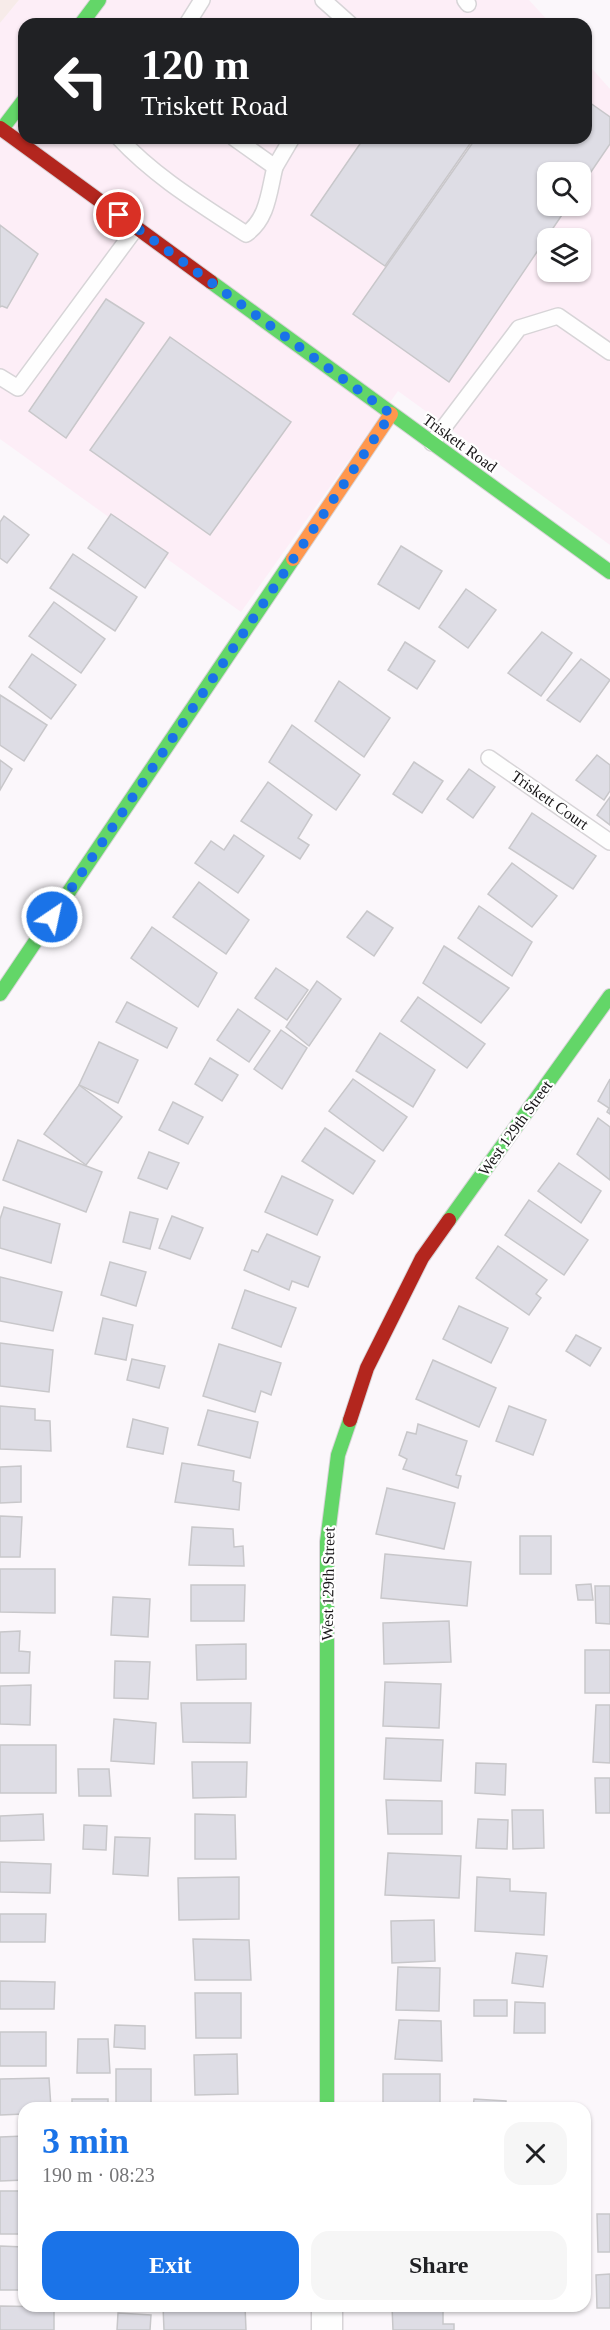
<!DOCTYPE html>
<meta charset="utf-8">
<style>
:root{--surface:#fff;--page:#f6f6f6;--text:#202124;--muted:#757577;--accent:#1a73e8}
body{margin:0;font-family:Georgia,serif;background:var(--page);color:var(--text);height:100vh;display:flex;flex-direction:column;font-size:22px;white-space:nowrap}
*{box-sizing:border-box;margin:0}
p{font-size:20px;color:var(--muted)}
.icon{flex:none;width:33px;height:33px;fill:none;stroke:currentColor;stroke-width:2;stroke-linecap:round;stroke-linejoin:round}
.map{position:relative;flex:1;overflow:hidden}
.sheet{position:absolute;left:18px;top:2102px;width:573px;height:210px;display:flex;flex-direction:column;background:var(--surface);border-radius:18px;box-shadow:0 2px 4px #0004}
.sheet>*{flex:none}
.guide{position:absolute;left:18px;top:18px;width:574px;height:126px;border-radius:18px;box-shadow:0 2px 4px #0004;background:#202124;color:#fff;overflow:hidden}
.controls{position:absolute;left:537px;top:162px;display:grid;gap:12px}
.controls a{display:grid;place-items:center;width:54px;height:54px;border-radius:12px;background:var(--surface);box-shadow:0 2px 4px #0004;font-size:30px}
.pin{position:absolute;display:grid;place-items:center;width:51px;height:51px;color:#fff;margin:-26px;border:3px solid #fff;border-radius:50%;box-shadow:0 2px 6px #0007}
.me{position:absolute;width:66px;margin:-33px;rotate:34deg;stroke-linejoin:round;filter:drop-shadow(0 0 4px #0008)}
.turn{display:flex;align-items:center;gap:21px;height:126px;padding:0 24px;font-size:27px}
.turn .icon{width:78px;height:78px;stroke-width:2.5}
.turn b{display:block;font-size:42px;line-height:51px}
.round{display:grid;place-items:center;flex:none;width:63px;height:63px;border-radius:18px;background:var(--page)}
.summary{display:flex;align-items:center;justify-content:space-between;height:102px;padding:0 24px}
h1{font-size:36px;font-weight:700;line-height:45px;color:var(--accent)}
.primary-button{display:flex;gap:12px;margin-top:auto;padding:12px 24px}
.primary-button a{flex:1;height:69px;border-radius:18px;background:var(--accent);color:#fff;font-size:24px;font-weight:700;line-height:69px;text-align:center}
.primary-button a+a{background:var(--page);color:var(--text)}
.map>svg:first-child{display:block}
.commercial{fill:#fdeef7;fill-rule:evenodd}
.industrial{fill:#f7ebe9}
.building{fill:#dedde5;stroke:#c8c7ca;stroke-width:1.5}
.lines{fill:none;stroke-linecap:round;stroke-linejoin:round}
.lane-casing{stroke:#d7d4d7;stroke-width:18}
.street-casing{stroke:#d7d4d7;stroke-width:33}
.fast-casing{stroke:#d7d4d7;stroke-width:16}
.slow-casing{stroke:#d7d4d7;stroke-width:16}
.jam-casing{stroke:#d7d4d7;stroke-width:16}
.lane{stroke:#fefefe;stroke-width:15}
.street{stroke:#fefefe;stroke-width:30}
.fast{stroke:#63d668;stroke-width:14}
.slow{stroke:#ff974d;stroke-width:14}
.jam{stroke:#b3261e;stroke-width:14}
.route{stroke:#1a73e8;stroke-width:10;stroke-dasharray:0 18}
.labels{text-anchor:middle;dominant-baseline:central;stroke-width:4.5;stroke-linejoin:round;paint-order:stroke}
.street-label{font-size:16px;fill:#181618;stroke:#fff}
</style>
<div class="map">
<svg width="610" height="2330" viewBox="0 0 610 2330">
<rect width="100%" height="100%" fill="#fbf7fb"/>
<path class="commercial" d="M 19,0 L 529,0 L 551,24 L 24,24 L 24,138 L 586,138 L 587,63 L 610,89 L 610,545 L 398,391 L 241,612 L 0,439 L 0,23 ZM 548,172 L 580,172 L 580,206 L 548,206 ZM 548,238 L 580,238 L 580,272 L 548,272 Z"/>
<path class="industrial" d="M 0,0 L 19,0 L 0,23 Z"/>
<g class="building">
<path d="M 586,100 L 610,117 L 610,144 L 580,188 L 580,172 L 548,172 L 548,206 L 568,206 L 449,382 L 353,314 L 476,138 L 586,138 Z"/>
<path d="M 364,138 L 474,138 L 385,266 L 311,215 Z"/>
<path d="M 0,225 L 38,254 L 7,308 L 2,306 L 0,307 Z"/>
<path d="M 106,299 L 144,323 L 66,438 L 29,411 Z"/>
<path d="M 170,337 L 291,422 L 210,535 L 90,450 Z"/>
<path d="M 111,514 L 168,553 L 145,588 L 88,548 Z"/>
<path d="M 4,516 L 29,535 L 7,563 L 0,558 L 0,522 Z"/>
<path d="M 401,546 L 442,571 L 419,609 L 378,584 Z"/>
<path d="M 73,554 L 137,597 L 115,631 L 50,588 Z"/>
<path d="M 466,589 L 496,610 L 468,648 L 439,627 Z"/>
<path d="M 54,602 L 105,639 L 81,673 L 29,636 Z"/>
<path d="M 542,632 L 572,653 L 541,696 L 508,673 Z"/>
<path d="M 405,642 L 435,661 L 417,689 L 388,670 Z"/>
<path d="M 32,654 L 76,685 L 51,719 L 9,687 Z"/>
<path d="M 581,659 L 610,680 L 580,722 L 547,700 Z"/>
<path d="M 339,681 L 390,718 L 364,757 L 315,721 Z"/>
<path d="M 0,695 L 47,725 L 24,761 L 0,745 Z"/>
<path d="M 292,725 L 360,775 L 336,810 L 269,762 Z"/>
<path d="M 597,755 L 610,765 L 610,791 L 604,800 L 576,780 Z"/>
<path d="M 0,760 L 12,769 L 0,790 Z"/>
<path d="M 414,762 L 443,781 L 422,813 L 393,794 Z"/>
<path d="M 469,769 L 495,787 L 473,818 L 447,799 Z"/>
<path d="M 268,782 L 312,815 L 298,838 L 309,845 L 300,859 L 241,821 Z"/>
<path d="M 610,797 L 610,825 L 597,815 Z"/>
<path d="M 532,813 L 596,856 L 573,889 L 509,848 Z"/>
<path d="M 234,835 L 264,856 L 238,893 L 195,863 L 211,841 L 224,850 Z"/>
<path d="M 512,863 L 557,896 L 532,927 L 488,894 Z"/>
<path d="M 199,882 L 249,920 L 226,954 L 173,917 Z"/>
<path d="M 479,906 L 532,942 L 512,976 L 458,938 Z"/>
<path d="M 367,911 L 393,928 L 374,956 L 347,937 Z"/>
<path d="M 152,927 L 217,973 L 198,1007 L 131,958 Z"/>
<path d="M 444,946 L 509,988 L 481,1023 L 423,983 Z"/>
<path d="M 276,968 L 308,990 L 287,1020 L 255,998 Z"/>
<path d="M 317,981 L 341,999 L 309,1046 L 286,1027 Z"/>
<path d="M 418,997 L 485,1044 L 467,1068 L 401,1021 Z"/>
<path d="M 127,1002 L 177,1028 L 167,1048 L 116,1022 Z"/>
<path d="M 238,1009 L 270,1031 L 249,1062 L 217,1040 Z"/>
<path d="M 281,1030 L 307,1048 L 282,1089 L 254,1069 Z"/>
<path d="M 380,1033 L 435,1070 L 413,1107 L 356,1071 Z"/>
<path d="M 99,1042 L 138,1060 L 118,1103 L 79,1085 Z"/>
<path d="M 210,1058 L 238,1075 L 222,1101 L 195,1084 Z"/>
<path d="M 353,1079 L 407,1117 L 383,1151 L 329,1111 Z"/>
<path d="M 610,1079 L 610,1114 L 607,1112 L 609,1108 L 598,1101 Z"/>
<path d="M 79,1085 L 122,1117 L 86,1165 L 44,1134 Z"/>
<path d="M 173,1102 L 203,1117 L 188,1144 L 159,1130 Z"/>
<path d="M 598,1118 L 610,1127 L 610,1180 L 577,1154 Z"/>
<path d="M 325,1128 L 375,1161 L 353,1194 L 302,1161 Z"/>
<path d="M 18,1140 L 102,1172 L 86,1212 L 3,1180 Z"/>
<path d="M 149,1152 L 179,1163 L 167,1189 L 138,1178 Z"/>
<path d="M 559,1163 L 601,1191 L 581,1223 L 538,1191 Z"/>
<path d="M 282,1176 L 333,1200 L 317,1235 L 265,1212 Z"/>
<path d="M 529,1200 L 588,1240 L 564,1275 L 505,1235 Z"/>
<path d="M 4,1207 L 60,1224 L 51,1263 L 0,1248 L 0,1219 Z"/>
<path d="M 130,1212 L 158,1219 L 150,1249 L 123,1242 Z"/>
<path d="M 172,1216 L 203,1228 L 190,1259 L 159,1248 Z"/>
<path d="M 267,1234 L 320,1257 L 308,1287 L 292,1281 L 289,1290 L 244,1270 L 252,1250 L 258,1252 Z"/>
<path d="M 498,1246 L 547,1280 L 536,1294 L 541,1298 L 529,1315 L 476,1278 Z"/>
<path d="M 110,1262 L 146,1272 L 136,1306 L 101,1295 Z"/>
<path d="M 0,1277 L 62,1292 L 53,1331 L 0,1321 Z"/>
<path d="M 245,1290 L 296,1308 L 281,1347 L 232,1328 Z"/>
<path d="M 459,1306 L 508,1328 L 491,1363 L 443,1339 Z"/>
<path d="M 103,1318 L 133,1325 L 126,1360 L 95,1354 Z"/>
<path d="M 576,1335 L 601,1348 L 590,1366 L 566,1351 Z"/>
<path d="M 0,1343 L 53,1350 L 49,1392 L 0,1386 Z"/>
<path d="M 219,1344 L 281,1363 L 271,1395 L 261,1391 L 255,1412 L 203,1396 Z"/>
<path d="M 132,1359 L 165,1366 L 159,1388 L 127,1380 Z"/>
<path d="M 433,1360 L 496,1388 L 479,1427 L 416,1399 Z"/>
<path d="M 0,1406 L 35,1409 L 35,1420 L 50,1421 L 51,1451 L 0,1449 Z"/>
<path d="M 509,1406 L 546,1420 L 533,1455 L 496,1441 Z"/>
<path d="M 208,1410 L 258,1422 L 250,1458 L 198,1445 Z"/>
<path d="M 133,1419 L 168,1428 L 163,1454 L 127,1447 Z"/>
<path d="M 418,1424 L 467,1441 L 456,1475 L 461,1476 L 458,1488 L 403,1469 L 407,1459 L 399,1455 L 407,1432 L 416,1434 Z"/>
<path d="M 182,1463 L 234,1471 L 233,1481 L 241,1483 L 239,1510 L 175,1502 Z"/>
<path d="M 21,1466 L 21,1502 L 0,1503 L 0,1467 Z"/>
<path d="M 387,1488 L 455,1503 L 444,1549 L 376,1534 Z"/>
<path d="M 0,1516 L 22,1517 L 20,1557 L 0,1557 Z"/>
<path d="M 192,1527 L 233,1529 L 234,1547 L 243,1546 L 244,1566 L 189,1565 Z"/>
<rect x="520" y="1536" width="31" height="38"/>
<path d="M 385,1554 L 471,1562 L 467,1606 L 381,1598 Z"/>
<path d="M 0,1569 L 55,1569 L 55,1613 L 0,1612 Z"/>
<path d="M 591,1584 L 593,1600 L 578,1600 L 576,1585 Z"/>
<path d="M 191,1585 L 245,1585 L 244,1621 L 191,1621 Z"/>
<path d="M 595,1586 L 610,1586 L 610,1624 L 596,1623 Z"/>
<path d="M 113,1597 L 150,1599 L 148,1637 L 111,1635 Z"/>
<path d="M 449,1621 L 451,1662 L 384,1664 L 383,1623 Z"/>
<path d="M 20,1631 L 19,1651 L 30,1652 L 29,1673 L 0,1673 L 0,1632 Z"/>
<path d="M 246,1644 L 246,1679 L 197,1680 L 196,1645 Z"/>
<rect x="585" y="1650" width="25" height="43"/>
<path d="M 115,1661 L 150,1662 L 148,1699 L 114,1698 Z"/>
<path d="M 385,1682 L 441,1684 L 439,1728 L 383,1726 Z"/>
<path d="M 31,1685 L 30,1725 L 0,1724 L 0,1686 Z"/>
<path d="M 181,1703 L 251,1703 L 250,1743 L 183,1742 Z"/>
<path d="M 596,1705 L 610,1705 L 610,1763 L 593,1762 Z"/>
<path d="M 114,1719 L 156,1723 L 154,1764 L 111,1761 Z"/>
<path d="M 386,1738 L 443,1740 L 441,1781 L 384,1779 Z"/>
<rect x="0" y="1745" width="56" height="48"/>
<path d="M 192,1762 L 247,1762 L 246,1797 L 193,1798 Z"/>
<path d="M 476,1763 L 506,1764 L 505,1795 L 475,1793 Z"/>
<path d="M 78,1769 L 109,1769 L 111,1796 L 79,1796 Z"/>
<path d="M 595,1778 L 610,1778 L 610,1813 L 596,1813 Z"/>
<path d="M 386,1800 L 442,1801 L 442,1834 L 388,1834 Z"/>
<path d="M 512,1810 L 543,1810 L 544,1848 L 513,1849 Z"/>
<path d="M 43,1814 L 44,1840 L 0,1841 L 0,1816 Z"/>
<path d="M 195,1814 L 235,1815 L 236,1859 L 195,1859 Z"/>
<path d="M 478,1819 L 508,1820 L 507,1849 L 476,1848 Z"/>
<path d="M 84,1825 L 107,1826 L 106,1850 L 83,1849 Z"/>
<path d="M 115,1837 L 150,1838 L 148,1876 L 113,1874 Z"/>
<path d="M 388,1853 L 461,1856 L 459,1898 L 385,1895 Z"/>
<path d="M 0,1862 L 51,1864 L 50,1893 L 0,1892 Z"/>
<path d="M 239,1877 L 239,1919 L 179,1920 L 178,1878 Z"/>
<path d="M 477,1877 L 510,1879 L 510,1891 L 546,1893 L 544,1935 L 475,1931 Z"/>
<path d="M 0,1914 L 46,1914 L 45,1942 L 0,1942 Z"/>
<path d="M 434,1920 L 435,1961 L 392,1963 L 391,1921 Z"/>
<path d="M 193,1939 L 249,1940 L 251,1980 L 195,1980 Z"/>
<path d="M 516,1953 L 547,1956 L 543,1987 L 512,1983 Z"/>
<path d="M 398,1967 L 440,1968 L 439,2011 L 396,2010 Z"/>
<path d="M 0,1981 L 55,1982 L 54,2009 L 0,2009 Z"/>
<path d="M 195,1993 L 241,1993 L 241,2038 L 196,2038 Z"/>
<rect x="474" y="2000" width="33" height="16"/>
<path d="M 515,2002 L 545,2003 L 545,2033 L 514,2033 Z"/>
<path d="M 399,2020 L 441,2021 L 442,2061 L 395,2059 Z"/>
<path d="M 115,2025 L 145,2026 L 145,2049 L 114,2047 Z"/>
<rect x="0" y="2032" width="46" height="34"/>
<path d="M 78,2039 L 108,2039 L 110,2073 L 77,2073 Z"/>
<path d="M 237,2054 L 238,2094 L 195,2095 L 194,2055 Z"/>
<rect x="116" y="2069" width="35" height="39"/>
<rect x="383" y="2074" width="57" height="34"/>
<path d="M 49,2078 L 51,2108 L 24,2108 L 24,2114 L 0,2115 L 0,2079 Z"/>
<rect x="72" y="2099" width="36" height="9"/>
<path d="M 474,2099 L 506,2101 L 506,2108 L 473,2108 Z"/>
<path d="M 24,2136 L 24,2180 L 0,2181 L 0,2137 Z"/>
<rect x="0" y="2191" width="24" height="43"/>
<path d="M 597,2214 L 610,2214 L 610,2252 L 598,2252 Z"/>
<path d="M 0,2246 L 24,2247 L 24,2290 L 0,2290 Z"/>
<path d="M 610,2274 L 610,2308 L 597,2308 L 596,2275 Z"/>
<path d="M 0,2306 L 54,2307 L 54,2330 L 0,2330 Z"/>
<path d="M 163,2306 L 245,2306 L 246,2330 L 164,2330 Z"/>
<path d="M 392,2306 L 443,2306 L 443,2324 L 454,2324 L 454,2330 L 393,2330 Z"/>
<path d="M 118,2313 L 151,2315 L 150,2330 L 117,2330 Z"/>
</g>
<g class="lines">
<defs>
<g id="lane">
<path d="M 323,0 L 350,24"/>
<path d="M 465,0 L 468,4"/>
<path d="M 187,24 L 202,0"/>
<path d="M 119,138 C 155,177 202,205 246,234 C 268,219 269,191 275,167"/>
<path d="M 234,138 L 275,167 L 292,138"/>
<path d="M 0,377 L 18,388 L 136,228"/>
<path d="M 432,443 L 519,328 L 558,316 L 610,352"/>
<path d="M 489,758 L 610,842"/>
</g>
<path id="street" d="M 327,2306 L 327,2330"/>
<g id="fast">
<path d="M 81,24 L 99,0"/>
<path d="M 2,129 L 24,100"/>
<path d="M 211,282 L 610,572"/>
<path d="M 0,994 L 293,559"/>
<path d="M 449,1220 L 610,996"/>
<path d="M 327,2108 L 327,1542 L 338,1455 L 350,1420"/>
</g>
<path id="slow" d="M 293,559 L 391,414"/>
<g id="jam">
<path d="M 0,128 L 211,282"/>
<path d="M 350,1420 L 367,1368 L 422,1258 L 449,1220"/>
</g>
</defs>
<use href="#lane" class="lane-casing"/>
<use href="#street" class="street-casing"/>
<use href="#fast" class="fast-casing"/>
<use href="#slow" class="slow-casing"/>
<use href="#jam" class="jam-casing"/>
<use href="#lane" class="lane"/>
<use href="#street" class="street"/>
<use href="#fast" class="fast"/>
<use href="#slow" class="slow"/>
<use href="#jam" class="jam"/>
</g>
<g class="lines">
<path class="route" d="M 52,917 L 391,414 L 119,215"/>
</g>
<g class="labels">
<g class="street-label">
<text transform="translate(460 443) rotate(36)">Triskett Road</text>
<text transform="translate(550 800) rotate(35)">Triskett Court</text>
<text transform="translate(515 1128) rotate(-54)">West 129th Street</text>
<text transform="translate(328 1584) rotate(-89)">West 129th Street</text>
</g>
</g>
</svg>
<div class="controls">
<a><svg class="icon" aria-label="search" viewBox="0 0 24 24"><circle cx="10" cy="10" r="6"/><path d="M15 15l6 6"/></svg></a>
<a><svg class="icon" aria-label="layers" viewBox="0 0 24 24"><path d="M12 4l9 5-9 5-9-5zM3 14l9 5 9-5"/></svg></a>
</div>
<div class="pin" style="left:119px;top:215px;background:#d93025"><svg class="icon" aria-label="arrive" viewBox="0 0 24 24"><path d="M6 21V4h12l-3 4 3 4H6"/></svg></div>
<svg class="me" style="left:52px;top:917px" viewBox="-20 -20 40 40"><circle r="17" fill="#1a73e8" stroke="#fff" stroke-width="3"/><path d="M0-11L8 9 0 5-8 9z" fill="#fff"/></svg>
<div class="guide">
<div class="turn"><svg class="icon" aria-label="left" viewBox="0 0 24 24"><path d="M17 20v-9H6M10 6l-5 5 5 5"/></svg><div><b>120 m</b>Triskett Road</div></div>
</div>
<section class="sheet">
<div class="summary"><div><h1>3 min</h1><p>190 m · 08:23</p></div><a class="round"><svg class="icon" aria-label="close" viewBox="0 0 24 24"><path d="M6 6l12 12M18 6L6 18"/></svg></a></div>
<div class="primary-button"><a>Exit</a><a>Share</a></div>
</section>
</div>
